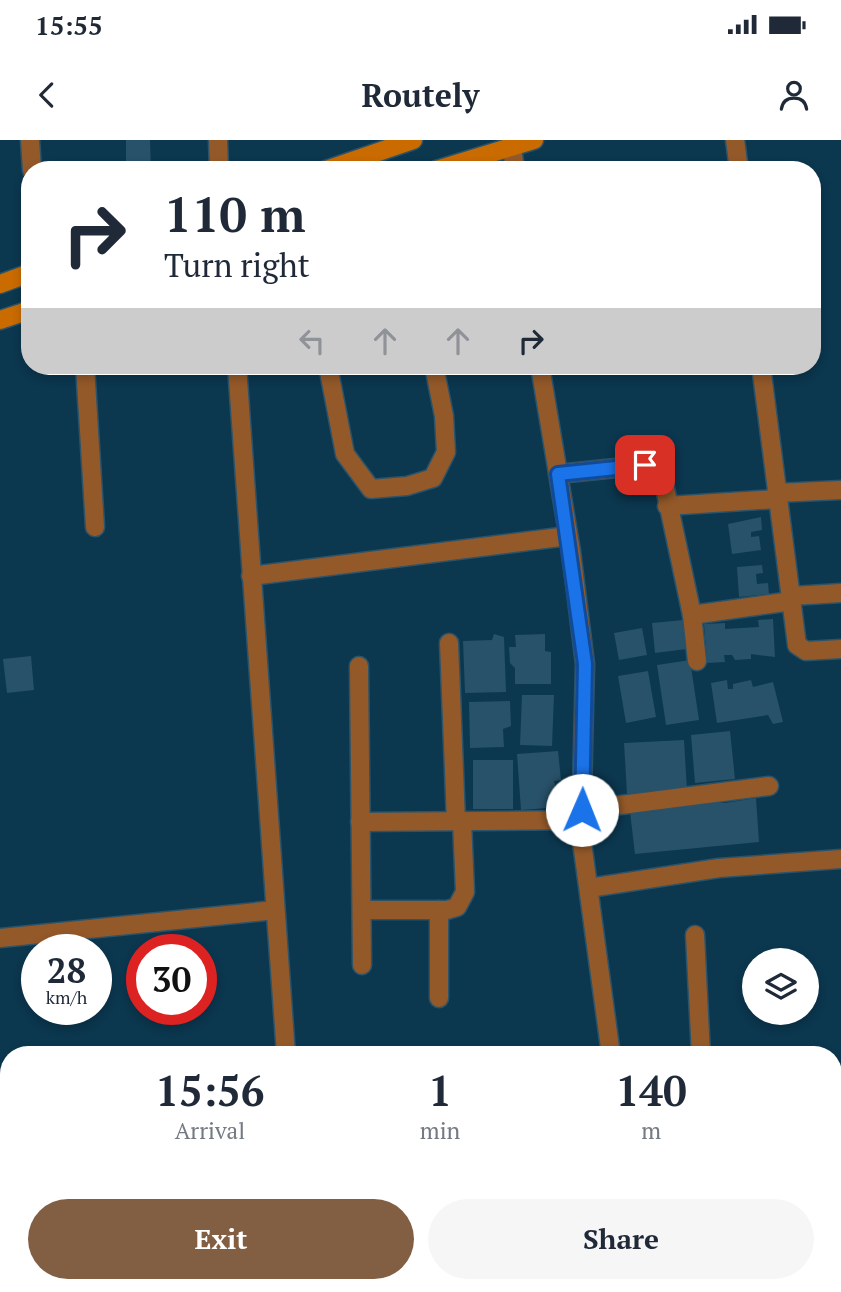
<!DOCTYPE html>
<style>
:root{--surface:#fff;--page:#f6f6f7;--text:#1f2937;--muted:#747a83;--accent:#825e43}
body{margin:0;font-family:"PT Serif",serif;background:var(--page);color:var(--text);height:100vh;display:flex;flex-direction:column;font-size:26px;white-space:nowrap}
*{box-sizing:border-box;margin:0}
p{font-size:23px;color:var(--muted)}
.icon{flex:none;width:38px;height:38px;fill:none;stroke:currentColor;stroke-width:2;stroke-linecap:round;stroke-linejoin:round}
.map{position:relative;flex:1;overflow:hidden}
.drawer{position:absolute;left:0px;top:906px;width:842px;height:247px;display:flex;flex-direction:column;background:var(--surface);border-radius:28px 28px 0 0;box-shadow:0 4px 10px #0003}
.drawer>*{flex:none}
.hud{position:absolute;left:21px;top:21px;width:800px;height:214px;border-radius:28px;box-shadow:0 4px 10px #0003;background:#fff;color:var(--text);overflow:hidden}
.fabs{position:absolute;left:742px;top:808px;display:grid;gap:14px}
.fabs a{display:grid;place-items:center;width:77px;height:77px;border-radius:50%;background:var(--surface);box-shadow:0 4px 10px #0003;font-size:35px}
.speed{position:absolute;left:21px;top:794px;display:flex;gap:14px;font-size:35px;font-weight:700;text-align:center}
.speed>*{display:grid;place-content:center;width:91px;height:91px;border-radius:50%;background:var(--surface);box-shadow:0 4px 10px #0003;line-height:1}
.speed small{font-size:18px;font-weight:400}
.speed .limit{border:10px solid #d22;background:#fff;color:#111}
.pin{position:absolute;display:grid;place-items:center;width:60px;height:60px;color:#fff;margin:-30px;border-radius:14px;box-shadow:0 4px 10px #0006}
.me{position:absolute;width:77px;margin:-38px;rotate:1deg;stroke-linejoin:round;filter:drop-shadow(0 0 5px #0008)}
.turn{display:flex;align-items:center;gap:24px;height:147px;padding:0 28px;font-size:32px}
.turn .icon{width:91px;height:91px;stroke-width:2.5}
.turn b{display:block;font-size:49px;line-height:60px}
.lanes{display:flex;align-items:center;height:66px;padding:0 28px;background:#0003;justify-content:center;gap:35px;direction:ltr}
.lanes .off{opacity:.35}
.eta{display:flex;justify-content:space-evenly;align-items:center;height:119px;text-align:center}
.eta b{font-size:42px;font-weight:700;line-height:49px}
.action{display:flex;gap:14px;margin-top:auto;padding:14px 28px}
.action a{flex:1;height:80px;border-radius:42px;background:var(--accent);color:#fff;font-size:28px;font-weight:700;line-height:80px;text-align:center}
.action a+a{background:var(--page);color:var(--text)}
.status{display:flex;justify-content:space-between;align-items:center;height:49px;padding:0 35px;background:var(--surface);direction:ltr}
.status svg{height:19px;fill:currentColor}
header{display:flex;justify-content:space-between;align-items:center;height:91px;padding:0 28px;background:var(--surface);font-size:32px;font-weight:700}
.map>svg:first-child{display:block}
.building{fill:#28516a}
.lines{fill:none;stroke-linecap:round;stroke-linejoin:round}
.street-casing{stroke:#2b536a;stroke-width:21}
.secondary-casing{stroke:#2b536a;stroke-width:21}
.street{stroke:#945929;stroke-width:18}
.secondary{stroke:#ca6b00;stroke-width:18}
.route-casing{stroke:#114b97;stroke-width:18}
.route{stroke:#1a73e8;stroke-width:12}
</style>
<div class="status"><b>15:55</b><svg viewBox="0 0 49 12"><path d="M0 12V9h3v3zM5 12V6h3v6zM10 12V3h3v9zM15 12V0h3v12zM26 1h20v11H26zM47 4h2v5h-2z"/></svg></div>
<header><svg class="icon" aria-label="back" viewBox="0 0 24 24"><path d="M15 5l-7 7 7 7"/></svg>Routely<svg class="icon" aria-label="person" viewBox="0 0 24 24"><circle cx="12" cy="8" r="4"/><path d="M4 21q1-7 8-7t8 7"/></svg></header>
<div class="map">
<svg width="841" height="1152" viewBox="0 0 841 1152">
<rect width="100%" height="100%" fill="#0b374f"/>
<g class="building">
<path d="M 126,0 L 150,0 L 151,30 L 59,30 L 59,21 L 126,21 Z"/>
<path d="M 761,377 L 762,390 L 751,392 L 751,397 L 759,396 L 761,410 L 732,414 L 728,384 Z"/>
<path d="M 762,425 L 763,433 L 756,434 L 757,444 L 768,443 L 769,454 L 739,457 L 737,427 Z"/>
<path d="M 773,479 L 775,517 L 751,514 L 751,519 L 735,520 L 732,515 L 724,515 L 725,522 L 707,523 L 704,484 L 725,483 L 725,489 L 759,487 L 758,480 Z"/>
<path d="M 683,480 L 687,509 L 655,513 L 652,483 Z"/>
<path d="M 642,488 L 647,515 L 619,520 L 614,493 Z"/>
<path d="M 494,494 L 504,497 L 506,552 L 465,553 L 463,501 L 492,500 Z"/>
<path d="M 545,494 L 545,511 L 551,512 L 551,544 L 515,544 L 515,528 L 510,523 L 509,507 L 516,507 L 515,495 Z"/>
<path d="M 31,516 L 34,550 L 7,553 L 3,519 Z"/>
<path d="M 690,520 L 699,580 L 666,585 L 657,525 Z"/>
<path d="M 648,531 L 656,577 L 626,583 L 618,536 Z"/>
<path d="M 727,540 L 728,549 L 733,549 L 733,544 L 751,540 L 753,547 L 773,542 L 783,582 L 773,584 L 768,575 L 717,583 L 711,543 Z"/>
<path d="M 522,555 L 554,555 L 552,606 L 520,605 Z"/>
<path d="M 510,561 L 511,586 L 503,589 L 504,607 L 470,608 L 469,562 Z"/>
<path d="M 730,591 L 735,639 L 695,643 L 691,595 Z"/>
<path d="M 684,600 L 687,650 L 627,654 L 624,603 Z"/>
<path d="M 558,611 L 561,640 L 554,641 L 561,667 L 521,670 L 517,614 Z"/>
<rect x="473" y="620" width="40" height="49"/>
<path d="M 756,658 L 759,702 L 635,714 L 630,672 L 657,671 L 659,667 L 684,663 L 725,663 Z"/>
</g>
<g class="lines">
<defs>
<g id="street">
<path d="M 30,0 L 32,30"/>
<path d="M 218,0 L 219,30"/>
<path d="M 511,0 L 515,30"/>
<path d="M 735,0 L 739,30"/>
<path d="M 85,226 L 95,387"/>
<path d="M 237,226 L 286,915"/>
<path d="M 328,226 L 345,314 L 371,349 L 407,346 L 433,338 L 446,312 L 444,276 L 434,226"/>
<path d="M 540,226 L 571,411 L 585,524 L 581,695 L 611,915"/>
<path d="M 761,226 L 797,505 L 806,511 L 841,509"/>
<path d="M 558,334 L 645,325 L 654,327 L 662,334 L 692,475 L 697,521"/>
<path d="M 776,353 L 841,350"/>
<path d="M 667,366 L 777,359"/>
<path d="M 251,436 L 568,396"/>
<path d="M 792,456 L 841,453"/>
<path d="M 692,475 L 792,461"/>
<path d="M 449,503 L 456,681"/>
<path d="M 359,526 L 362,825"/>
<path d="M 582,670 L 769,646"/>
<path d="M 360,682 L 581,680"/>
<path d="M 589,748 L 719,728 L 841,719"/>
<path d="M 362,770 L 447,770 L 457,767 L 465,752 L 462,681"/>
<path d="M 439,770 L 439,858"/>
<path d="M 695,795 L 701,915"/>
<path d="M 0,798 L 275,770"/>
<path d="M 637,1144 L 639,1152"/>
<path d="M 757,1144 L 758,1152"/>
<path d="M 583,1152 L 602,1144"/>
</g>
<g id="secondary">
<path d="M 326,30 L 413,0"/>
<path d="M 436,30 L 534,0"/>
<path d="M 0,144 L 30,133"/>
<path d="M 0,180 L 30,170"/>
</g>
</defs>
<use href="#street" class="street-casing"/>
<use href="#secondary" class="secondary-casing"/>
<use href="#street" class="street"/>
<use href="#secondary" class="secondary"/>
</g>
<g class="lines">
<defs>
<path id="route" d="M 582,670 L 585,524 L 558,334 L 645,325"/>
</defs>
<use href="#route" class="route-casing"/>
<use href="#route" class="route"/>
</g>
</svg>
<div class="fabs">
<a><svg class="icon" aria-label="layers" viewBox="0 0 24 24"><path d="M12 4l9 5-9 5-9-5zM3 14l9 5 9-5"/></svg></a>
</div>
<div class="speed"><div>28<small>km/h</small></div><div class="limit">30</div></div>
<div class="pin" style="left:645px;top:325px;background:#d93025"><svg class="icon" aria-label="arrive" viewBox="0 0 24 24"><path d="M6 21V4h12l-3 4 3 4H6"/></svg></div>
<svg class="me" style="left:582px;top:670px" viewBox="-20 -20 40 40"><circle r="19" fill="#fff"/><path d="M0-13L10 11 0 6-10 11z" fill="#1a73e8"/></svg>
<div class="hud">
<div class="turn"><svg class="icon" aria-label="right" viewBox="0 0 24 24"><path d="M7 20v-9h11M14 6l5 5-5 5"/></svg><div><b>110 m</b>Turn right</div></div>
<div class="lanes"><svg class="icon off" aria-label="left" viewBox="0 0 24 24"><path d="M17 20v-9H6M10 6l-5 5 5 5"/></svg><svg class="icon off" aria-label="ahead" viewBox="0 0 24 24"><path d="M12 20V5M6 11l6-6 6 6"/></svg><svg class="icon off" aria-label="ahead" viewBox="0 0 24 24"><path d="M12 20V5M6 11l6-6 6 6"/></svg><svg class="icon" aria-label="right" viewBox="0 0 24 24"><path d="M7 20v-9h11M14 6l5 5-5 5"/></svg></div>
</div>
<section class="drawer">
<div class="eta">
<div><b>15:56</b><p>Arrival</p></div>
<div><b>1</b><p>min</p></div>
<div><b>140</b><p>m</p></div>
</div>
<div class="action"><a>Exit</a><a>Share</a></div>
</section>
</div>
